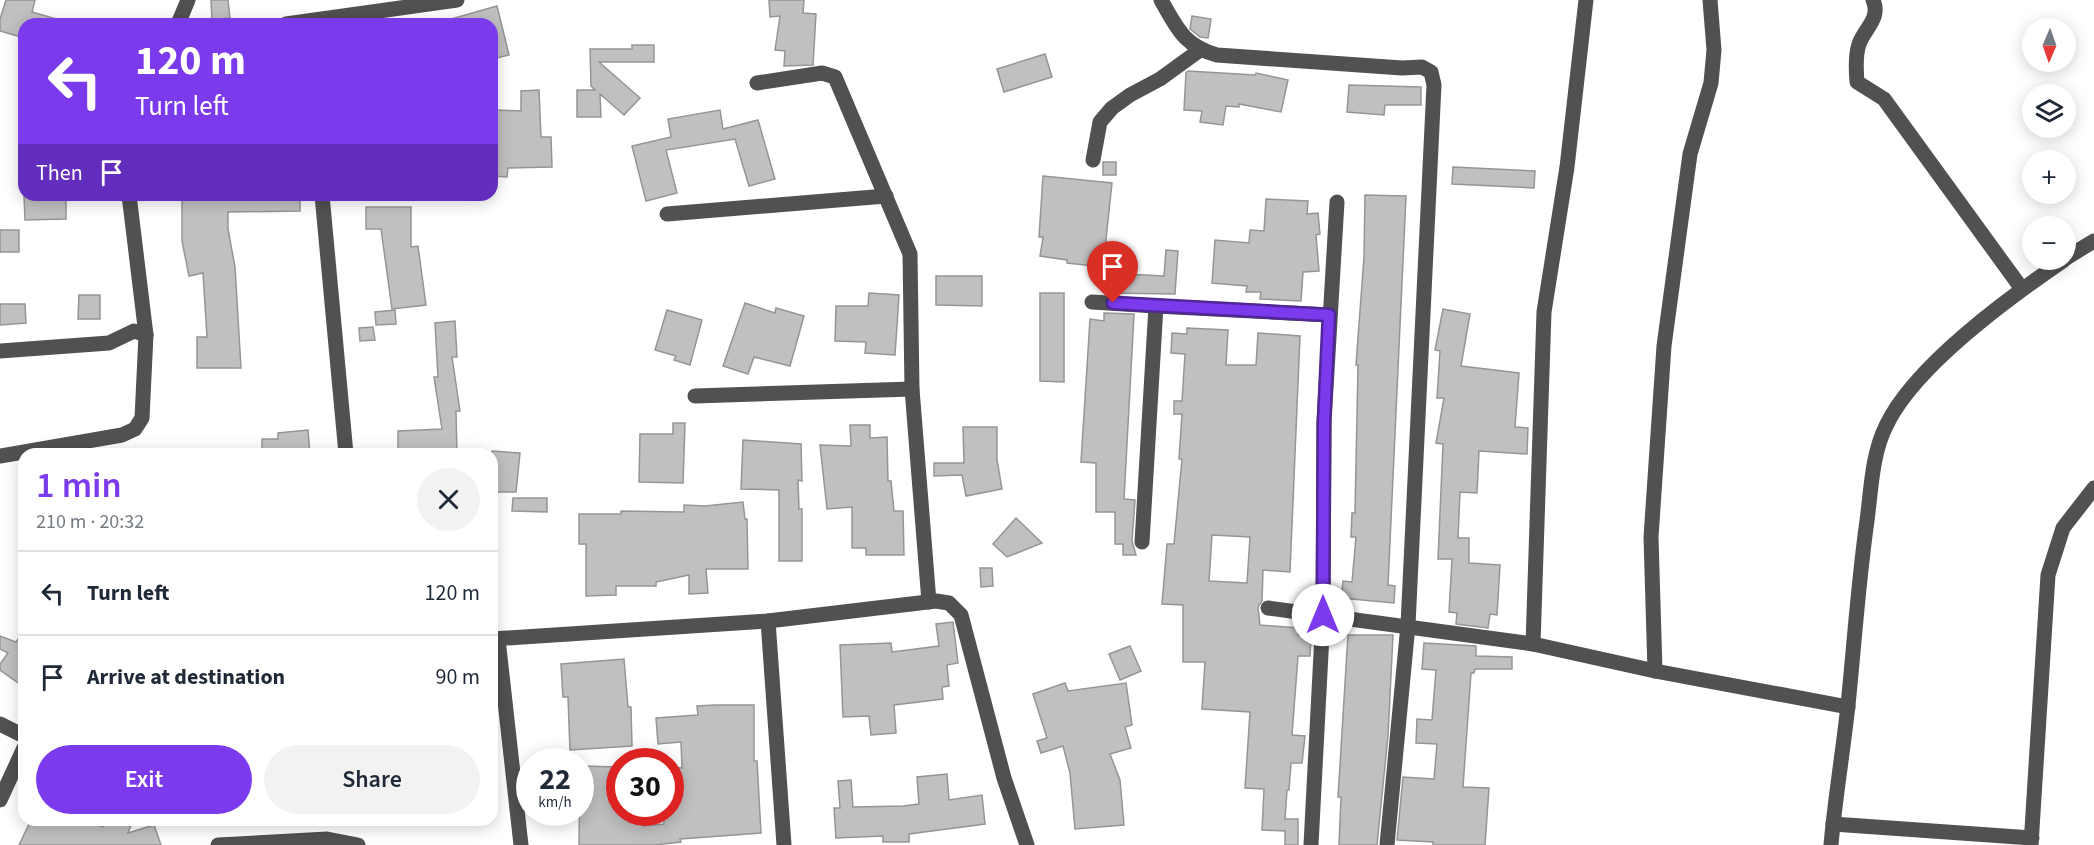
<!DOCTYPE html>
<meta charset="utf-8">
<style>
:root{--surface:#fff;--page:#f2f2f3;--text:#1f2937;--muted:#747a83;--line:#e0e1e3;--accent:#7c3aed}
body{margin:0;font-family:"Source Sans 3",sans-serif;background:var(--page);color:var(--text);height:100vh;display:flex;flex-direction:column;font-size:22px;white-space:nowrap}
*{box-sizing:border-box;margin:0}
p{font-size:20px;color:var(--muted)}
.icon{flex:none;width:33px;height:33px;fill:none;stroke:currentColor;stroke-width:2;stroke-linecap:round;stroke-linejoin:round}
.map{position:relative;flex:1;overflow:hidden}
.sheet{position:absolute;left:18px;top:448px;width:480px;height:378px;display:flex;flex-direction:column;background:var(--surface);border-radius:18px;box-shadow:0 3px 15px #0003}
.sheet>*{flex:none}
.guide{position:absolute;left:18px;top:18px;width:480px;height:183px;border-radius:18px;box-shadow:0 3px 15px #0003;background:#7c3aed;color:#fff;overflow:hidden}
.needle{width:39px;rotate:182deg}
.controls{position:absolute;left:2022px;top:18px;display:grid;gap:12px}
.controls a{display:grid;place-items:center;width:54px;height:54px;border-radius:50%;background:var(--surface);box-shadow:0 3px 15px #0003;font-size:30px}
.speed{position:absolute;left:516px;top:748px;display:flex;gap:12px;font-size:30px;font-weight:700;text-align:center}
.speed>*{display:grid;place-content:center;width:78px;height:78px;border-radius:50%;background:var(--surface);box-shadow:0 3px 15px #0003;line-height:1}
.speed small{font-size:15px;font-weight:400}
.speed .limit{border:9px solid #d22;background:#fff;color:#111}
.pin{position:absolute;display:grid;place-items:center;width:51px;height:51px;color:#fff;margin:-62px -26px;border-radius:50% 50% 50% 0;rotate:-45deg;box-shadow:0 0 6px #0007}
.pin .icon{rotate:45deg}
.me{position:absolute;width:66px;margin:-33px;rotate:0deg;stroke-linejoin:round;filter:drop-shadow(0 0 4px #0008)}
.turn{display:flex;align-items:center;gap:21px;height:126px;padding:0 18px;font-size:27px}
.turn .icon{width:78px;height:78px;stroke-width:2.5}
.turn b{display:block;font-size:42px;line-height:51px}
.then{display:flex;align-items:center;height:57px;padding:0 18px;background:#0003;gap:12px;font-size:22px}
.round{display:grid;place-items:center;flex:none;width:63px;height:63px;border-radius:32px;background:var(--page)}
.head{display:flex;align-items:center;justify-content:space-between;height:102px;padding:0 18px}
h1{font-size:36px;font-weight:600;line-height:45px;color:var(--accent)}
.cta{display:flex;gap:12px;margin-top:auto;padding:12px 18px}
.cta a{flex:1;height:69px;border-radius:36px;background:var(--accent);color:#fff;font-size:24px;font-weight:600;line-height:69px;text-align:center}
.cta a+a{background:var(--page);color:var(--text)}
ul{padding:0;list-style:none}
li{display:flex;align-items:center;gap:18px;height:84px;padding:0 18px;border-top:2px solid var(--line)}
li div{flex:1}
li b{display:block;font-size:22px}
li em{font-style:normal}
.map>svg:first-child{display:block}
.building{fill:#c0c0c0;stroke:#959595;stroke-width:1.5;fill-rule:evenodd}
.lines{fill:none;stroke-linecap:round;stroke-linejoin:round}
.minor{stroke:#515151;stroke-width:15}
.route-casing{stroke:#51269a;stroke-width:15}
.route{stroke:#7c3aed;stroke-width:10}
</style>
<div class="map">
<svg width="2094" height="845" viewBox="0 0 2094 845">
<rect width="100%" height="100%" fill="#fff"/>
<g class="building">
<path d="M 6,0 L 35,0 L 32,12 L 60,20 L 59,24 L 24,24 L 24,38 L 0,31 L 0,19 Z"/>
<path d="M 211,0 L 228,0 L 230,18 L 212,20 Z"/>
<path d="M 769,0 L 804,0 L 803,13 L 816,14 L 813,65 L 784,66 L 785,51 L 775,50 L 780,16 L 770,17 Z"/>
<path d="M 497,6 L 509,55 L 492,59 L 492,24 L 451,24 L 451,19 Z"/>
<path d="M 1192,16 L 1211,19 L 1208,38 L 1200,37 L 1190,29 Z"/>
<path d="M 632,45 L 654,45 L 654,62 L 599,62 L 640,98 L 624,115 L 600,94 L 601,117 L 577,117 L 577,90 L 595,90 L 591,86 L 590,49 L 632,49 Z"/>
<path d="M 1045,54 L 1052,77 L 1004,92 L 997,69 Z"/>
<path d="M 1188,71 L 1255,75 L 1256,73 L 1288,80 L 1281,112 L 1239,104 L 1239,107 L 1226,106 L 1223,125 L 1200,122 L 1202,111 L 1184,110 L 1186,73 Z"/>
<path d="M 1349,85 L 1421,87 L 1421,105 L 1385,105 L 1384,115 L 1347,112 Z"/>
<path d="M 539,90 L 541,137 L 551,137 L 552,167 L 508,168 L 507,177 L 492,176 L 492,110 L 521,111 L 521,91 Z"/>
<path d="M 720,110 L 723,129 L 758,120 L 775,179 L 749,186 L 735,139 L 666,150 L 677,193 L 646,201 L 632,146 L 671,137 L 668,119 Z"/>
<rect x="1103" y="162" width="13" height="13"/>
<path d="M 1453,167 L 1535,171 L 1534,188 L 1452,184 Z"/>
<path d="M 1043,176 L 1112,183 L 1103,267 L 1067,263 L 1067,260 L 1040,256 L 1043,237 L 1039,237 Z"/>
<path d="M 24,195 L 66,195 L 66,219 L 25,220 Z"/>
<path d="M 236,195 L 300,195 L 300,211 L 228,212 L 228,229 L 235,267 L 241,368 L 197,368 L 197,337 L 207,337 L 203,273 L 189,276 L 182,241 L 182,199 L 236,199 Z"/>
<path d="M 1365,195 L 1406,196 L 1388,585 L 1395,586 L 1394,603 L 1341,598 L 1343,581 L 1352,582 L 1356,537 L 1351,537 L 1352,513 L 1355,513 L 1358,365 L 1356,365 L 1364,257 Z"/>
<path d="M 1266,199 L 1308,201 L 1307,214 L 1318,213 L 1320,234 L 1316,235 L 1319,271 L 1303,272 L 1301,301 L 1260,299 L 1261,292 L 1246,292 L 1247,286 L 1212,283 L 1215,240 L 1249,243 L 1250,230 L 1264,231 Z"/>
<path d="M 366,207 L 411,207 L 411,247 L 418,246 L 426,305 L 392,309 L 381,229 L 366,229 Z"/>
<rect x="0" y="230" width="19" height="22"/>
<path d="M 1166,250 L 1178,251 L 1175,294 L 1105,293 L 1107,273 L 1164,276 Z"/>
<path d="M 936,276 L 982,276 L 982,306 L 936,305 Z"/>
<path d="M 869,293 L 899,295 L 895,355 L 865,353 L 866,342 L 835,341 L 836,306 L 868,306 Z"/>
<path d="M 1040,293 L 1064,293 L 1064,382 L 1040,381 Z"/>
<path d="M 79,295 L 100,295 L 100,319 L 78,319 Z"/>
<path d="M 745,303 L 775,313 L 776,308 L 804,316 L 790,366 L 754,357 L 748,374 L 723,366 Z"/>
<path d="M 0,304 L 25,304 L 26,323 L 0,325 Z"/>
<path d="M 1443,309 L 1470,314 L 1461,366 L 1519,373 L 1515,427 L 1528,428 L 1527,454 L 1479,451 L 1477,493 L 1460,492 L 1458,538 L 1469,538 L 1469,563 L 1500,565 L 1497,615 L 1490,614 L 1488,628 L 1456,624 L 1457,613 L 1449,612 L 1452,559 L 1438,559 L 1443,444 L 1436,443 L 1444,398 L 1437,398 L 1440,351 L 1435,350 Z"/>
<path d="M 395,310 L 396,324 L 376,325 L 375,312 Z"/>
<path d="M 667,310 L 702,320 L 690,365 L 674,360 L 676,356 L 655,350 Z"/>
<path d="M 1104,313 L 1134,314 L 1124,499 L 1135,500 L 1132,541 L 1136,555 L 1123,555 L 1123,544 L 1115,544 L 1115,512 L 1096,512 L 1096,463 L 1081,462 L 1090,319 L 1104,321 Z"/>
<path d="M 455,321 L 457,357 L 452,357 L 460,411 L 456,411 L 457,454 L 398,454 L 398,431 L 442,429 L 434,377 L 438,377 L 435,323 Z"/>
<path d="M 373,327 L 375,340 L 360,341 L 359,328 Z"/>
<path d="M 1187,328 L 1228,330 L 1226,365 L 1256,365 L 1258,333 L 1300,336 L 1290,572 L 1263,570 L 1262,601 L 1258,607 L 1260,625 L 1299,628 L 1298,635 L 1311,636 L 1310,656 L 1298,656 L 1292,735 L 1305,736 L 1302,763 L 1291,763 L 1289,790 L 1287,790 L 1285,819 L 1298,819 L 1298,845 L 1285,845 L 1285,831 L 1262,830 L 1264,789 L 1245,788 L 1250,712 L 1202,709 L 1205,662 L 1183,662 L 1183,605 L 1162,604 L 1167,544 L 1174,544 L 1182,459 L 1179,459 L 1182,414 L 1174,414 L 1174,401 L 1182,401 L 1185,354 L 1171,353 L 1172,333 L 1187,334 ZM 1212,535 L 1250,537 L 1247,583 L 1209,581 Z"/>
<path d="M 673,423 L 685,423 L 683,483 L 639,482 L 640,434 L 673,434 Z"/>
<path d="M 850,425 L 870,425 L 870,438 L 887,437 L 888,481 L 891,481 L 894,511 L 903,511 L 904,555 L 866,555 L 866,548 L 852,548 L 852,507 L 827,509 L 820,445 L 851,446 Z"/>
<path d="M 963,427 L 997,427 L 997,460 L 1002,489 L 966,496 L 962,475 L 934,476 L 934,463 L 964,463 Z"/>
<path d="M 308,430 L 310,454 L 262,454 L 262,439 L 278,439 L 278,433 Z"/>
<path d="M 743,440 L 801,444 L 802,481 L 798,480 L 799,509 L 802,509 L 802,561 L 779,561 L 779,490 L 741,489 Z"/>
<path d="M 492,451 L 520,453 L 516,492 L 492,492 Z"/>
<path d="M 513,498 L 547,498 L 547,512 L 512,511 Z"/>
<path d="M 743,502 L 745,519 L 747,519 L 748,569 L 706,569 L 708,593 L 689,594 L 689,575 L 656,582 L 656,586 L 616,586 L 616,595 L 586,596 L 586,544 L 579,544 L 579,514 L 621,514 L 621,511 L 684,512 L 684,505 L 705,506 Z"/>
<path d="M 1016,518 L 1042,543 L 1007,557 L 993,544 Z"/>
<path d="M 980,568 L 992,568 L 993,586 L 981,587 Z"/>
<path d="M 953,622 L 958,663 L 947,665 L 949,686 L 942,687 L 943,699 L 894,705 L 896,733 L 871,735 L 869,716 L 843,717 L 840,645 L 891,643 L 892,652 L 939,646 L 936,624 Z"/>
<path d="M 24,631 L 24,687 L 0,670 L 0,664 L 8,653 L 0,649 L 0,636 L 16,642 Z"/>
<path d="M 1348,635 L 1393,635 L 1388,736 L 1377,845 L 1339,845 L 1341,797 L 1338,797 Z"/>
<path d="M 1424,643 L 1476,646 L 1476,656 L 1512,657 L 1512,669 L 1475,669 L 1474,673 L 1471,673 L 1463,787 L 1489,788 L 1485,845 L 1433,845 L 1433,842 L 1397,840 L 1403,777 L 1434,779 L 1437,744 L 1416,743 L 1417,719 L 1432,720 L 1436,670 L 1422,669 Z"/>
<path d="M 1130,646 L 1141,671 L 1120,680 L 1109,654 Z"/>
<path d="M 624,659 L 628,707 L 631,707 L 632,746 L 570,750 L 568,697 L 563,697 L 561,664 Z"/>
<path d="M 1065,683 L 1068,691 L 1126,683 L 1132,725 L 1125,727 L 1131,748 L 1110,754 L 1120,780 L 1124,825 L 1075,829 L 1070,773 L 1063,746 L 1041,753 L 1037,741 L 1047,738 L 1033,694 Z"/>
<path d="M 715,705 L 754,705 L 754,761 L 757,761 L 761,833 L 680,839 L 681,842 L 655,845 L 579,845 L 580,766 L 620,767 L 620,813 L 642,813 L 643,826 L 664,824 L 663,813 L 670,813 L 670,767 L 682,768 L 681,742 L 658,744 L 656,718 L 698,715 L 697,706 Z"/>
<path d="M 947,774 L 949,800 L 982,795 L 985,824 L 909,834 L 909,842 L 883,842 L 883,836 L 836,838 L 834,808 L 840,808 L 838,781 L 851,780 L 853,807 L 903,806 L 919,804 L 917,777 Z"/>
<path d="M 31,820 L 87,820 L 103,827 L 106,820 L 133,820 L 128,833 L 154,825 L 161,845 L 19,845 Z"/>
</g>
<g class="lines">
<g class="minor">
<path d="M 1161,0 C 1177,28 1184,46 1217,55 L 1402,68 L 1422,67 L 1431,72 L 1434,85 L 1408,625 L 1387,845"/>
<path d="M 1873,0 C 1881,18 1865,28 1859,44 C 1855,56 1856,70 1857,82 L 1884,99 L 2022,289"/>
<path d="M 178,24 L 188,0"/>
<path d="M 286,24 L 457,0"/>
<path d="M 757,83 L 822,73 L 835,77 L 910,254 L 912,389 L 929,602"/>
<path d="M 1093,160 L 1100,122 L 1112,108 L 1130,95 L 1160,79 L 1200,50"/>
<path d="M 322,195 L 346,454"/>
<path d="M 667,214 L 886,196"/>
<path d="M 2066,258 L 2094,241"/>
<path d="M 1092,302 L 1156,306"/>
<path d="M 0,351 L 109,343 L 134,331 L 146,335"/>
<path d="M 695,396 L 912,389"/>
<path d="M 0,456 L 122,435 L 135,429 L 142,418 L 146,335 L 129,195"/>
<path d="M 1142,542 L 1156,306 L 1329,315"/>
<path d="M 1268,608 L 1533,644 L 1655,671 L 1848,707"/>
<path d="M 768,621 L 784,845"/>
<path d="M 492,639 L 768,621 L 936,601 L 949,603 L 961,615 L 1004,778 L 1027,845"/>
<path d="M 498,639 L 521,845"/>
<path d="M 1533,644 L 1544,312 L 1567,167 L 1586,0"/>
<path d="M 1655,671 L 1651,537 L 1664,346 L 1690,154 L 1711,83 L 1714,50 L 1710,0"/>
<path d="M 0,724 L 24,736"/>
<path d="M 0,800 L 24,748"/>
<path d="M 1833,824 L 2032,838"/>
<path d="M 218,845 L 327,839 L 358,845"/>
<path d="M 1311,845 L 1323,615 L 1324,422 L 1337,202"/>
<path d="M 1831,845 C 1835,798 1843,752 1848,705 C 1854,646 1858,587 1866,528 C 1871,495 1871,456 1886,426 C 1914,366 2010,297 2064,260"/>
<path d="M 2031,845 L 2048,575 L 2063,528 L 2094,488"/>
</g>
</g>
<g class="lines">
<defs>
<path id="route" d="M 1113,303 L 1329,315 L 1324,422 L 1323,615"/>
</defs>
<use href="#route" class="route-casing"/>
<use href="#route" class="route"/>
</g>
</svg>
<div class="controls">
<a><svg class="needle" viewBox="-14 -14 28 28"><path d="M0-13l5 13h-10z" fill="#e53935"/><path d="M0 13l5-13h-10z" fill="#747a83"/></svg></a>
<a><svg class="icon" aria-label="layers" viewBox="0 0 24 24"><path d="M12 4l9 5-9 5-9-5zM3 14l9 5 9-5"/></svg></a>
<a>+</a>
<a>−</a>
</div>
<div class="speed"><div>22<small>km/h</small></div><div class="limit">30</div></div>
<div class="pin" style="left:1113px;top:303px;background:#d93025"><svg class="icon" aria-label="arrive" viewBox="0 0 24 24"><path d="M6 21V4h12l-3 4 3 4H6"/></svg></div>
<svg class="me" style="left:1323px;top:615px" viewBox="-20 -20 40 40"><circle r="19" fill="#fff"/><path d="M0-13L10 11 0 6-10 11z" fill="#7c3aed"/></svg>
<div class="guide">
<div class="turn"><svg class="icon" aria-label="left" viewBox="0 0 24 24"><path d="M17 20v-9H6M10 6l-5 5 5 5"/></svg><div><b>120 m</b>Turn left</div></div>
<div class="then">Then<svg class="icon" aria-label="arrive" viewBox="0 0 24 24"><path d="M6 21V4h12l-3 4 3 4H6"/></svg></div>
</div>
<section class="sheet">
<div class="head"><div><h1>1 min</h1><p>210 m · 20:32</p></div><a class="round"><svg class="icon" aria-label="close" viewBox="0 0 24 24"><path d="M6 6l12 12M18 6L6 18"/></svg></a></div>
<ul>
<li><svg class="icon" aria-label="left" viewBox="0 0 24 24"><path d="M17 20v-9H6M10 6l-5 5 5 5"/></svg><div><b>Turn left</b></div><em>120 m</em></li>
<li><svg class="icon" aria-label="arrive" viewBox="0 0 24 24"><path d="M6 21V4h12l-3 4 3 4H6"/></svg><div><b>Arrive at destination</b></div><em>90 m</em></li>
</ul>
<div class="cta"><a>Exit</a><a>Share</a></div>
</section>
</div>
